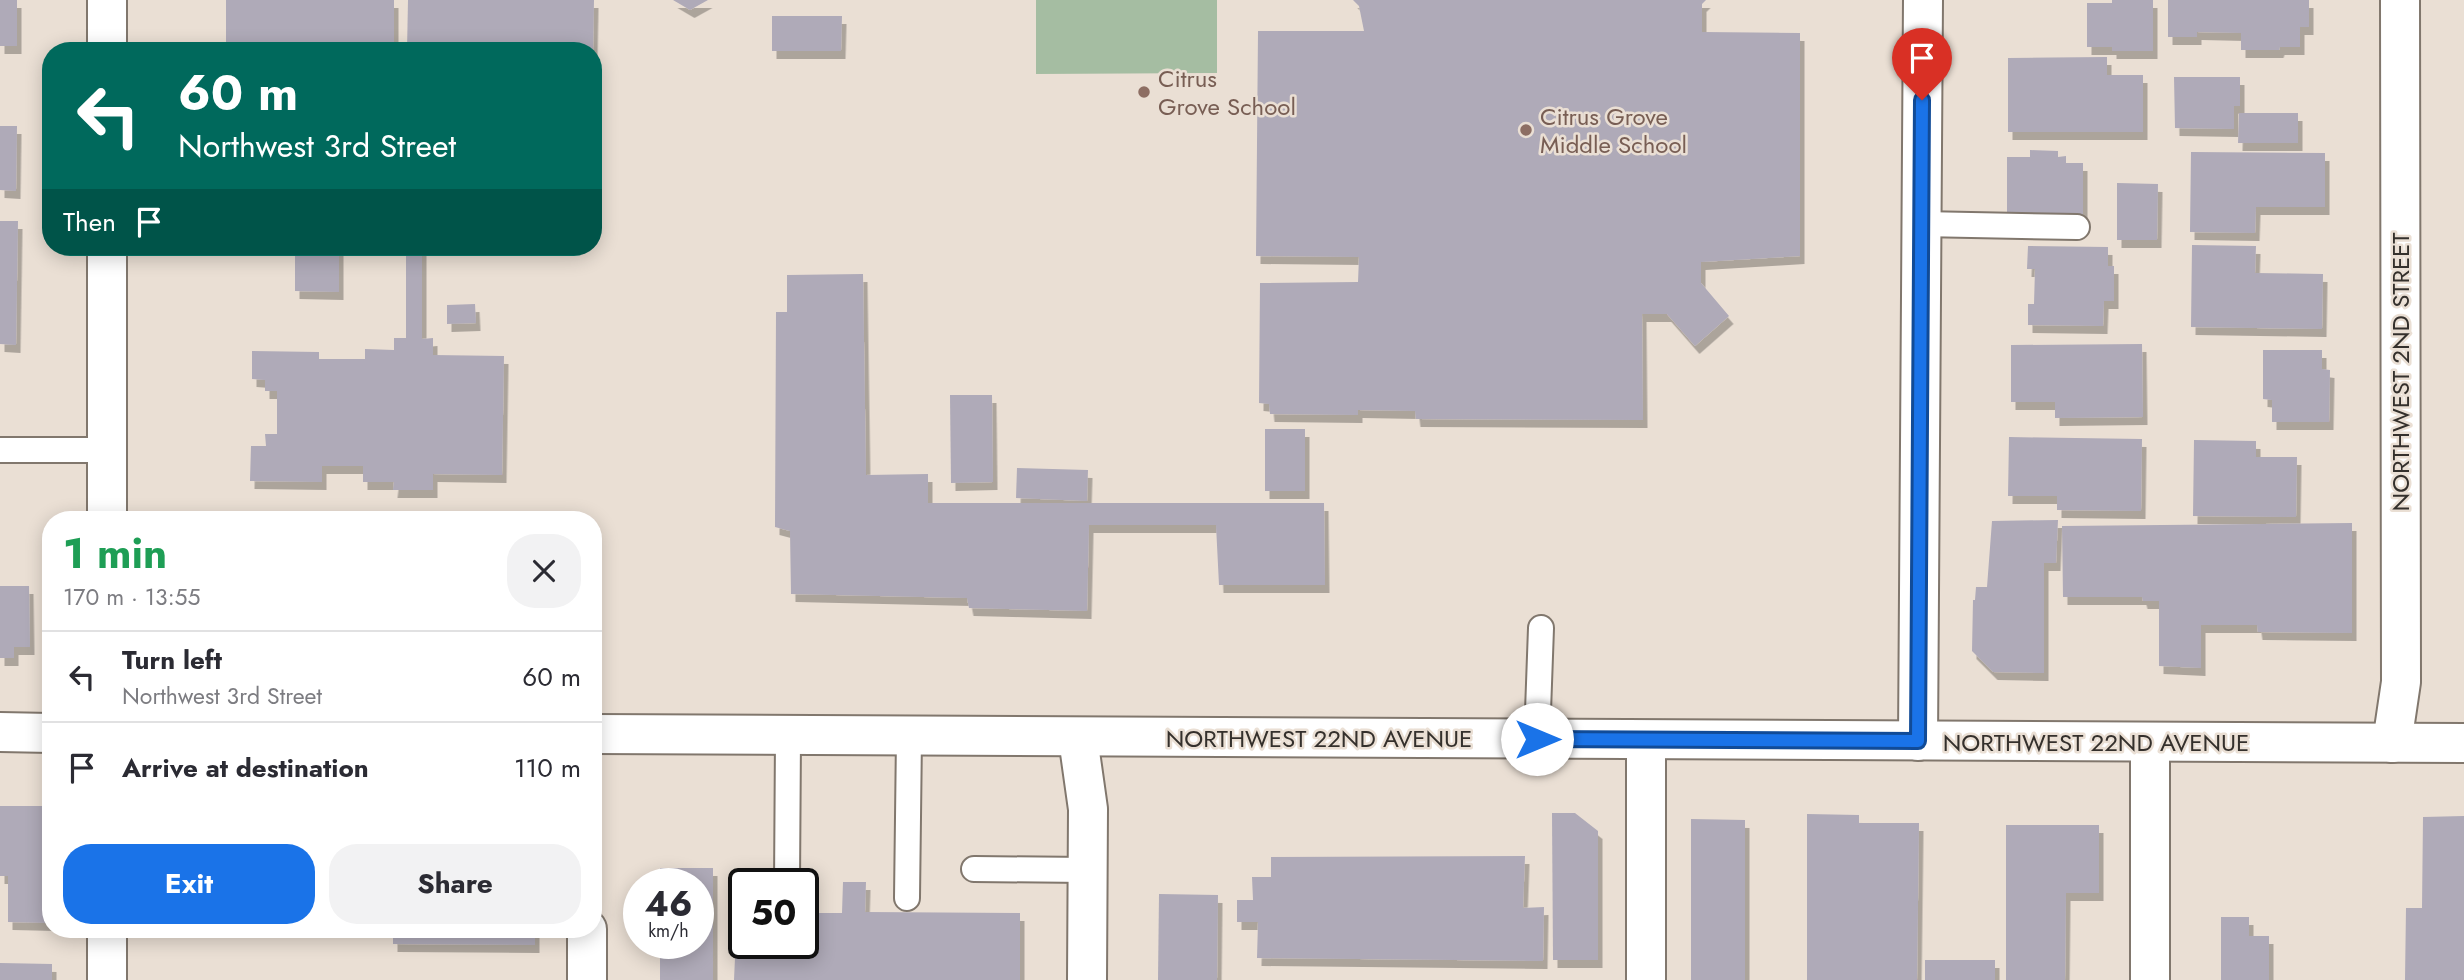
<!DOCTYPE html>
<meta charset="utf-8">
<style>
:root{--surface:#fff;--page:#f2f2f3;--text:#2b2b33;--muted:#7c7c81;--line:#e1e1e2;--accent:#1a73e8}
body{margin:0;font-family:Jost,sans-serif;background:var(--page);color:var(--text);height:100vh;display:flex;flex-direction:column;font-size:26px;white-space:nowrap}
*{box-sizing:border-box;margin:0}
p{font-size:23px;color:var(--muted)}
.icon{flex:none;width:38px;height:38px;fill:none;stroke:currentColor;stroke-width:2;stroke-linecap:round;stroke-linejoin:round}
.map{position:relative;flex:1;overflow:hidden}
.sheet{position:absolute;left:42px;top:511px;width:560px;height:427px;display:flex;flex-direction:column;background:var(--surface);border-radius:28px;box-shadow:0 4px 18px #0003}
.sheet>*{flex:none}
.guide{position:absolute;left:42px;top:42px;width:560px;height:214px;border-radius:28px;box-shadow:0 4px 18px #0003;background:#00695c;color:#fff;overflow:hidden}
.speed{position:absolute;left:623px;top:868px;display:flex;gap:14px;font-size:35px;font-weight:700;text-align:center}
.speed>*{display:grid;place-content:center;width:91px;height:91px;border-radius:50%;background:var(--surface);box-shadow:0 4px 18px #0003;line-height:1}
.speed small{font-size:18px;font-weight:400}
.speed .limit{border:4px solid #111;border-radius:10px;background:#fff;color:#111}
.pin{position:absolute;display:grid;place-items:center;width:60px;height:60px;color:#fff;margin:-72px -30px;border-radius:50% 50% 50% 0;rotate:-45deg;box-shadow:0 0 7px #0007}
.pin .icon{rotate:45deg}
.me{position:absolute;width:77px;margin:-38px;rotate:90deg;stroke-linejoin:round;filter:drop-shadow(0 0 5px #0008)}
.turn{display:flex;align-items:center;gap:24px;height:147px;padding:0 21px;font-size:32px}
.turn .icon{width:91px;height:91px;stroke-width:2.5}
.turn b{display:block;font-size:49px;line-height:60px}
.then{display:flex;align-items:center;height:66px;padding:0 21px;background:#0003;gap:14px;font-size:26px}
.round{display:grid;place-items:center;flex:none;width:74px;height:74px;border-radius:28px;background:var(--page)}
.overview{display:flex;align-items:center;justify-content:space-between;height:119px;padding:0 21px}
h1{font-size:42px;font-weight:700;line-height:52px;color:#1e9e55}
.cta{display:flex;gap:14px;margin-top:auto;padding:14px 21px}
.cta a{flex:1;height:80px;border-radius:28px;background:var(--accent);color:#fff;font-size:28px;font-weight:700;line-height:80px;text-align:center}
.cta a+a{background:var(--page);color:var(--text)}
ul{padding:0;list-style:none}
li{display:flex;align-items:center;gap:21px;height:91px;padding:0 21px;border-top:2px solid var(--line)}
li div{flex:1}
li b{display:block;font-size:26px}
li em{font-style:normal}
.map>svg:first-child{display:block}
.green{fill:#a5bda2}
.building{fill:#afaab8;filter:url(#shadow)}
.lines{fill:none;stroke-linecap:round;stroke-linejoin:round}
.service-casing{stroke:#81776d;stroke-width:28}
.minor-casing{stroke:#81776d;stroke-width:42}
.secondary-casing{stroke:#81776d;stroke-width:42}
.service{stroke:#fff;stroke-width:24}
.minor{stroke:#fff;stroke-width:38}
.secondary{stroke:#fff;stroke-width:38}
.route-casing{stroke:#114b97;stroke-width:18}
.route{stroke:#1a73e8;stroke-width:12}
.education-dot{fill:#8d6e63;stroke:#eadfd4;stroke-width:2.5}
.labels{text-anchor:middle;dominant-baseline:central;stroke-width:5;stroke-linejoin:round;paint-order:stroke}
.education-label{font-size:24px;fill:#785e54;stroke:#eadfd4;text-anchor:start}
.street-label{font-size:24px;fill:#34302c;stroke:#eadfd4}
</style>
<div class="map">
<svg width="2464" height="980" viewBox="0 0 2464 980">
<defs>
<filter id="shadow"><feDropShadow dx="4.5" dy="8" stdDeviation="0" flood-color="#0004"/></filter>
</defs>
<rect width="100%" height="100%" fill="#eadfd4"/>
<path class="green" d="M 1036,0 L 1217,0 L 1217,73 L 1036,74 Z"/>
<g class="building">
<rect x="0" y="0" width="17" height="46"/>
<rect x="226" y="0" width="168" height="51"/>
<path d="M 408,0 L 594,0 L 593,51 L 407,51 Z"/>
<path d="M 673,0 L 708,0 L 690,10 Z"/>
<path d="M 1353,0 L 1706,0 L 1702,4 L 1702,32 L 1800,33 L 1800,256 L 1701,262 L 1701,283 L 1729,316 L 1695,346 L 1667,314 L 1642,314 L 1643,420 L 1416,419 L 1415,411 L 1358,410 L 1358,415 L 1270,414 L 1269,404 L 1259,403 L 1260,283 L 1358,282 L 1359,257 L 1256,256 L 1258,31 L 1364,31 L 1359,6 Z"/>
<path d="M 2112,0 L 2153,0 L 2153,51 L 2112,51 L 2112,47 L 2087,47 L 2087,3 L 2112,3 Z"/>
<path d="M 2168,0 L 2309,0 L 2309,27 L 2300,27 L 2300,47 L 2280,47 L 2279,50 L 2241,50 L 2241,33 L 2197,32 L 2197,37 L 2168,37 Z"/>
<path d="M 772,16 L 842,16 L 841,51 L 772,51 Z"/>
<path d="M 2107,57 L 2107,75 L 2143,75 L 2143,132 L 2008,132 L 2008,58 Z"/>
<path d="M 2174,77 L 2240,77 L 2240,106 L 2234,106 L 2234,129 L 2175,128 Z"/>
<path d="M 2239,113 L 2298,113 L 2298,143 L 2238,143 Z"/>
<path d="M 0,126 L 17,126 L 16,191 L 0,190 Z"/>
<path d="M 2030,150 L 2058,151 L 2058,157 L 2066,156 L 2066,163 L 2083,163 L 2083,216 L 2007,216 L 2007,157 L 2030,157 Z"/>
<path d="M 2191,152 L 2325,153 L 2325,207 L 2256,207 L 2255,233 L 2190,232 Z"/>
<path d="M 2117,183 L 2158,184 L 2157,240 L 2117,240 Z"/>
<path d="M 0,221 L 18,221 L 16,345 L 0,344 Z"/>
<path d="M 2192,245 L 2256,246 L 2255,273 L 2323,274 L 2322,329 L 2191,327 Z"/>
<path d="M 2028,246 L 2108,247 L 2108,266 L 2114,266 L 2114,301 L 2104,301 L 2103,326 L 2028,325 L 2028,304 L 2034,304 L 2035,269 L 2027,269 Z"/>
<path d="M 295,247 L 339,247 L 339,292 L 295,291 Z"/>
<path d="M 406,247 L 422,247 L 422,339 L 433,338 L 433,355 L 504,356 L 502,475 L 433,474 L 433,490 L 393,490 L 394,482 L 363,482 L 363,466 L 322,466 L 322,482 L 250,481 L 251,446 L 266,446 L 265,434 L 277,434 L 277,391 L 265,391 L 265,380 L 252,379 L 252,351 L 319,352 L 319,359 L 365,359 L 365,349 L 394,350 L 394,338 L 406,338 Z"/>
<path d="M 863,274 L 866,475 L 928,474 L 928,503 L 1324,503 L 1325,585 L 1219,585 L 1216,525 L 1089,525 L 1087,611 L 969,608 L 967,598 L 791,594 L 790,531 L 775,527 L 776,312 L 787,312 L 787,275 Z"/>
<path d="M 475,304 L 476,323 L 447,324 L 447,305 Z"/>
<path d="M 2142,344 L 2143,417 L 2055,418 L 2055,402 L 2011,402 L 2011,345 Z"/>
<path d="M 2263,350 L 2322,350 L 2322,369 L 2330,370 L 2329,422 L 2272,422 L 2272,400 L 2263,399 Z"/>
<path d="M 950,395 L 992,395 L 993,482 L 951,483 Z"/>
<rect x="1265" y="429" width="40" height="62"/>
<path d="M 2009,437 L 2142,439 L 2141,511 L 2057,510 L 2057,496 L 2008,496 Z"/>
<path d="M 2194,440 L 2256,441 L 2256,457 L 2297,457 L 2296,517 L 2193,516 Z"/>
<path d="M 1017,468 L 1088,470 L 1087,501 L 1016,498 Z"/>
<path d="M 2058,520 L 2056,563 L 2044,563 L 2044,673 L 1993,672 L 1972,651 L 1973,600 L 1975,600 L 1976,587 L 1987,587 L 1992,521 Z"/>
<path d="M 2352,523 L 2352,633 L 2258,632 L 2257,625 L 2201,625 L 2201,668 L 2159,666 L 2159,601 L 2143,601 L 2142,597 L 2063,597 L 2062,526 Z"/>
<path d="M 0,586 L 29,586 L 30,647 L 14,647 L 14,658 L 0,658 Z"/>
<path d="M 0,806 L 51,806 L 51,923 L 8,922 L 8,876 L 0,876 Z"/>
<path d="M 1552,813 L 1575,813 L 1598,831 L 1598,960 L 1553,960 Z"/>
<path d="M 1807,814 L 1859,815 L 1859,823 L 1919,823 L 1917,980 L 1807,980 Z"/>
<path d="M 2464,816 L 2464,980 L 2405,980 L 2406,908 L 2422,908 L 2423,817 Z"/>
<path d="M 1691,819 L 1745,820 L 1745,980 L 1691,980 Z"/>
<path d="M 2006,825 L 2099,825 L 2099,893 L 2066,893 L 2065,980 L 2006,980 Z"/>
<path d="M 1525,856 L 1523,908 L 1544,907 L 1543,961 L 1257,958 L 1258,922 L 1237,922 L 1237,900 L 1253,900 L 1252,877 L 1271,877 L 1271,857 Z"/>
<path d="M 660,868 L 713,868 L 713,980 L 660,980 L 660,943 L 698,943 L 698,884 L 660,884 Z"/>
<path d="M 843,882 L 866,882 L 865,912 L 1020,913 L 1020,980 L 734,980 L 737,913 L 744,913 L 744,943 L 803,943 L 803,913 L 842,913 Z"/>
<path d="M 1159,894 L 1218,895 L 1217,980 L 1158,980 Z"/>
<path d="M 2221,917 L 2249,917 L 2249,936 L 2269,936 L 2269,980 L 2221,980 Z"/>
<path d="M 393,929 L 535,929 L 535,945 L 393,944 Z"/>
<rect x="1925" y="960" width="70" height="20"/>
<path d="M 0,963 L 52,964 L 52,980 L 0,980 Z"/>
</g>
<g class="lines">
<defs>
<g id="service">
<path d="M 1921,224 L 2077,227"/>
<path d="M 0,450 L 107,450"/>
<path d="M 1537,739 L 1541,628"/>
<path d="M 974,869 L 1087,870"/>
<path d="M 787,884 L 788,737"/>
<path d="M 907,898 L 909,737"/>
</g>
<g id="minor">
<path d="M 107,0 L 107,51"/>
<path d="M 107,247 L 107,520"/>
<path d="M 1078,738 L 1088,809 L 1087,980"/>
<path d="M 1646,740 L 1646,980"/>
<path d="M 1918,741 L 1923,0"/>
<path d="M 2392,743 L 2401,682 L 2400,0"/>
<path d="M 107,980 L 107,929"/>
<path d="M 587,980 L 587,929"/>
<path d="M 2150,980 L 2150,742"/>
</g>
<g id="secondary">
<path d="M 0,732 L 51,733"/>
<path d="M 593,734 L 2464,743"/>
</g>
</defs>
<use href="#service" class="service-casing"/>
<use href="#minor" class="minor-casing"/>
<use href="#secondary" class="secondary-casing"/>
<use href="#service" class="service"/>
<use href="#minor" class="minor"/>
<use href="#secondary" class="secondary"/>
</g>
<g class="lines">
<defs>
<path id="route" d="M 1537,739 L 1918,741 L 1922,100"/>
</defs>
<use href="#route" class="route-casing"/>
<use href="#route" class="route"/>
</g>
<g class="education-dot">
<circle cx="1144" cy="92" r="7"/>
<circle cx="1526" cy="130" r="7"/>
</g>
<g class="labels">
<g class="education-label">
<text x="1158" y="78">Citrus<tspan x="1158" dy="28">Grove School</tspan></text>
<text x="1540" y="116">Citrus Grove<tspan x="1540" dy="28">Middle School</tspan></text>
</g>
<g class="street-label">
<text transform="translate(2400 372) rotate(-90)">NORTHWEST 2ND STREET</text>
<text x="1319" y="738">NORTHWEST 22ND AVENUE</text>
<text x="2096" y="742">NORTHWEST 22ND AVENUE</text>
</g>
</g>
</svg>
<div class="speed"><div>46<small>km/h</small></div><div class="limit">50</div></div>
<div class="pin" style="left:1922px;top:100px;background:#d93025"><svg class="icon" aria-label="arrive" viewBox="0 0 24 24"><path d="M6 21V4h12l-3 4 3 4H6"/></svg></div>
<svg class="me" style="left:1537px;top:739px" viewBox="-20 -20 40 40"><circle r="19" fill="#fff"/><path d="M0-13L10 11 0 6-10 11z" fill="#1a73e8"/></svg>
<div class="guide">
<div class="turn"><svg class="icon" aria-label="left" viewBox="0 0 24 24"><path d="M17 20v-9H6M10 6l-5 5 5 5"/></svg><div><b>60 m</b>Northwest 3rd Street</div></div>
<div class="then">Then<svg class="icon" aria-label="arrive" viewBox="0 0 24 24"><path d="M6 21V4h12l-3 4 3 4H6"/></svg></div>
</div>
<section class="sheet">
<div class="overview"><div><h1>1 min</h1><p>170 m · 13:55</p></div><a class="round"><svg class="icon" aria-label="close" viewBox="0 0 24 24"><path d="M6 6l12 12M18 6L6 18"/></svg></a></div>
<ul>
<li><svg class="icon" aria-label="left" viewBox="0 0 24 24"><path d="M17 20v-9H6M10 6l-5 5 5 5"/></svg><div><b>Turn left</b><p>Northwest 3rd Street</p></div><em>60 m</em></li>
<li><svg class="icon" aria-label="arrive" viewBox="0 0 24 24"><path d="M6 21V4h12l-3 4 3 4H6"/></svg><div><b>Arrive at destination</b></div><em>110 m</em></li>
</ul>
<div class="cta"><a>Exit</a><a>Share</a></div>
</section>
</div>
